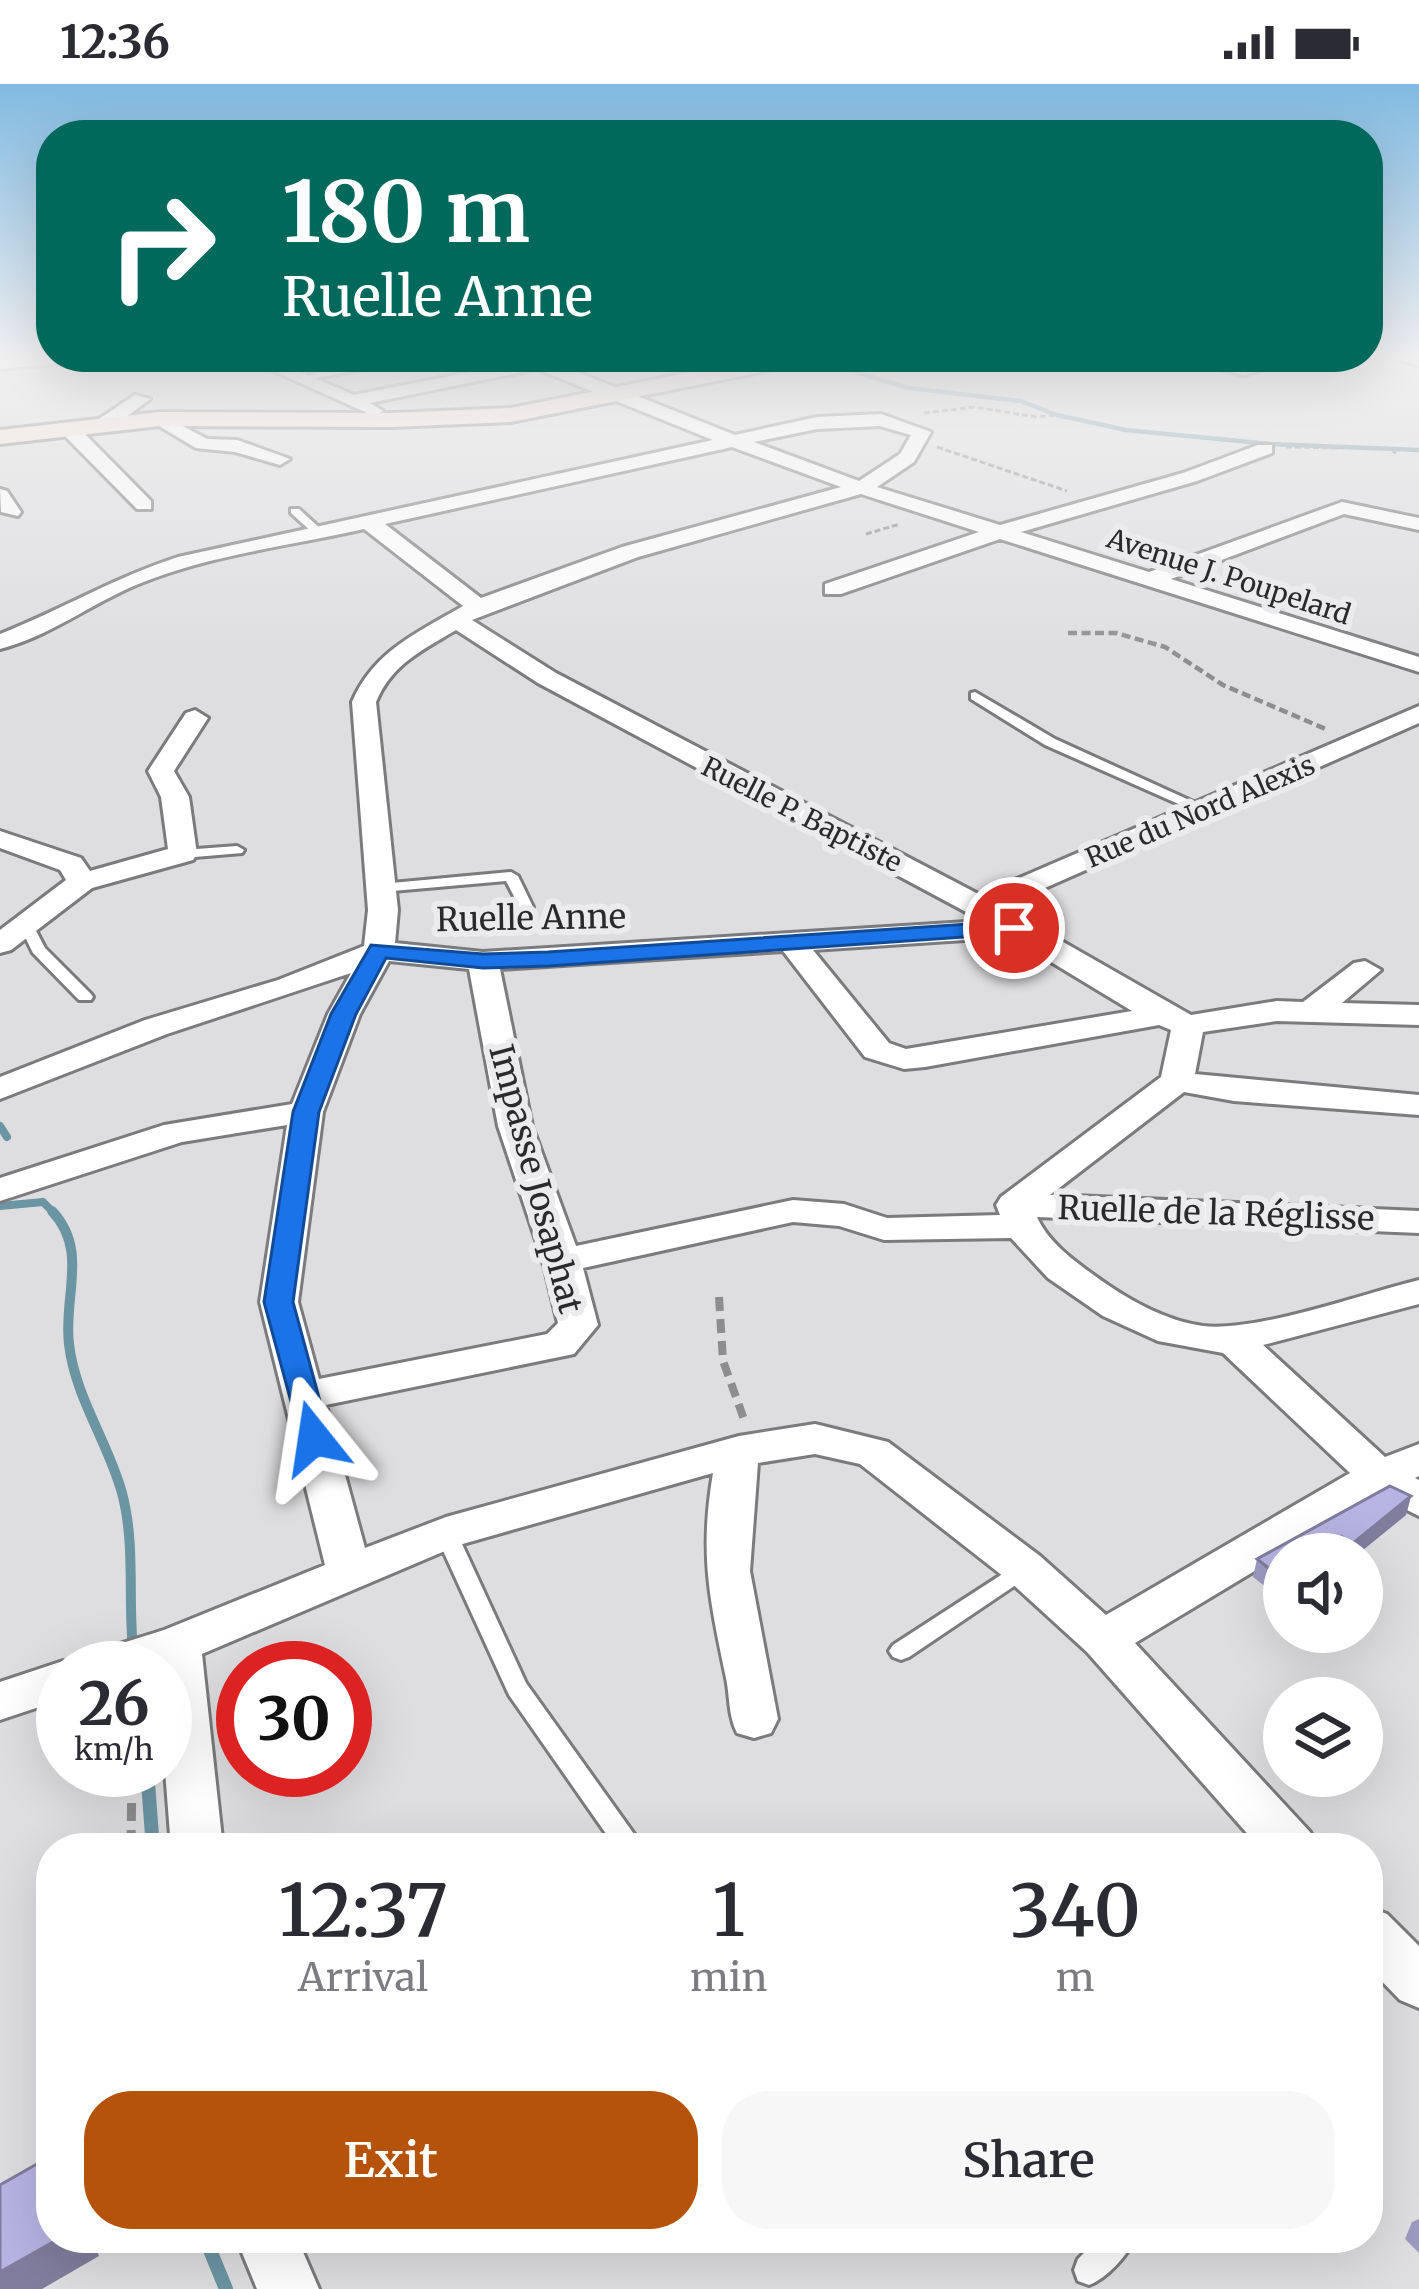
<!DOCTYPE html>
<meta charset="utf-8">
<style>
:root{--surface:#fff;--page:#f7f7f7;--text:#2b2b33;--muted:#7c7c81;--accent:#b45309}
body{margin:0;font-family:Merriweather,serif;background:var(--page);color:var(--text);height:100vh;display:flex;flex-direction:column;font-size:45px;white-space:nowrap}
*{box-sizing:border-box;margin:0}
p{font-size:39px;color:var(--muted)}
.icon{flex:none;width:66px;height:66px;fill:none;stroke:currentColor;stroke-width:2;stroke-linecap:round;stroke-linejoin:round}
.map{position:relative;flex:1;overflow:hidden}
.side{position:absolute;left:36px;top:1749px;width:1347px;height:420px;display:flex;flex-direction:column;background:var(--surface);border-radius:48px;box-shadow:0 12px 48px #0002}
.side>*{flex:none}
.banner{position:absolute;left:36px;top:36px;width:1347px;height:252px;border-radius:48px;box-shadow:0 12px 48px #0002;background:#00695c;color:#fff;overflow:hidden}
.tools{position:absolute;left:1263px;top:1449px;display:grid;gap:24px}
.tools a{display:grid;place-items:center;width:120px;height:120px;border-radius:50%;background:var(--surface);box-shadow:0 12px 48px #0002;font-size:60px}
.speed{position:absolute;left:36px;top:1557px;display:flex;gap:24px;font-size:60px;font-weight:700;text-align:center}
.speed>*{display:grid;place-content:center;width:156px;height:156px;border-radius:50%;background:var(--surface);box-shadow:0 12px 48px #0002;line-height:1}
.speed small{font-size:30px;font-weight:400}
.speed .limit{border:18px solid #d22;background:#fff;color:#111}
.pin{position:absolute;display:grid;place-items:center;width:102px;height:102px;color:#fff;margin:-51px;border:6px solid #fff;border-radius:50%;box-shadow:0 3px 12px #0007}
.me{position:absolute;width:132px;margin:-66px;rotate:345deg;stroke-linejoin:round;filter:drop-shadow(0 0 9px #0008)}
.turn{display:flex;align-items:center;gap:42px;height:252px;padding:0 48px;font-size:54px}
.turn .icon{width:156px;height:156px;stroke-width:2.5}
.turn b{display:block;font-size:84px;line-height:102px}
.eta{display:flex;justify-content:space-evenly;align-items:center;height:204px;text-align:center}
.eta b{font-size:72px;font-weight:600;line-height:84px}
.primary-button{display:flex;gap:24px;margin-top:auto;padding:24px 48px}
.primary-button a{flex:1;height:138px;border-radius:48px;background:var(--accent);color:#fff;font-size:48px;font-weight:600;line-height:138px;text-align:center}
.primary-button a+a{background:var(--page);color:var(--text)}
.status{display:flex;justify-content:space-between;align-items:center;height:84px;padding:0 60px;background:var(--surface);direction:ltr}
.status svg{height:33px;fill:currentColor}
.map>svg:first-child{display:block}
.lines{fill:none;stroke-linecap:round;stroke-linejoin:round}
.stream-far3{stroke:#6c95a3;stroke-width:4.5}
.stream-far2{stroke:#6c95a3;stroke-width:8}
.stream-far1{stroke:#6c95a3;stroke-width:10}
.stream{stroke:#6c95a3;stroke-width:14}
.lane-casing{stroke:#7b7a7c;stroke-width:6}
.street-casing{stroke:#7b7a7c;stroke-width:6}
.secondary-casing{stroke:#7b7a7c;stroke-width:6}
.path-far3{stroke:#8d8d8f;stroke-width:3;stroke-dasharray:6 3;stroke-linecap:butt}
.path-far2{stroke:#8d8d8f;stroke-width:4.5;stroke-dasharray:9 4.5;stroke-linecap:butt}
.path-far1{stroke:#8d8d8f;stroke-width:8;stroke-dasharray:14 8;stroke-linecap:butt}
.path{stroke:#8d8d8f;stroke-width:9;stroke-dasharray:18 9;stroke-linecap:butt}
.lane{fill:#fff;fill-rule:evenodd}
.street{fill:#fff;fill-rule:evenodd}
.secondary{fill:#fbe4db;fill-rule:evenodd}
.wall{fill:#9d9ac2}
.shaded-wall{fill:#807d9e}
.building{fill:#b7b3e2;stroke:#807d9e;stroke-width:3}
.route{fill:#1a73e8;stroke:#114b97;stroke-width:3}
.labels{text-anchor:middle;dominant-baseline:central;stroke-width:12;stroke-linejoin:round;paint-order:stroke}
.far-street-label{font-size:27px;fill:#2a2a2b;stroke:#ebebed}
.street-label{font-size:33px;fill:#2a2a2b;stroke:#ebebed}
</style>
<div class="status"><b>12:36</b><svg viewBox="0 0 49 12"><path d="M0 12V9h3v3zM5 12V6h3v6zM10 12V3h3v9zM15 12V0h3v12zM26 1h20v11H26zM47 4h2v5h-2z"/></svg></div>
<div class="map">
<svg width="1419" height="2205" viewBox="0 0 1419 2205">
<rect width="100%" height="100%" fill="#dedee0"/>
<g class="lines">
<path class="stream-far3" d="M 805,273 L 909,304 L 1021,317 L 1057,331 L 1126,346 L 1270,360 L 1419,366"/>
<g class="stream-far2">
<path d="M 0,1042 L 7,1053"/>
<path d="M 0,1122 L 43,1118 L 55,1130"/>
</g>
<path class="stream-far1" d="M 52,1127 C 89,1166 63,1213 69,1260 C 75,1313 108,1358 122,1409 C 137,1465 126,1526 135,1584"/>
<g class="stream">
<path d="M 147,1686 L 153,1764"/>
<path d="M 205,2154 L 226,2205"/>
</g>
<defs>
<g id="lane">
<path d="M 386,273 L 396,273 L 388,280 L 306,296 L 302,293 Z"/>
<path d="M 558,273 L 575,273 L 540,282 L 536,279 Z"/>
<path d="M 701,273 L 713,273 L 745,287 L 738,289 Z"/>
<path d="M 291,425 L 299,425 L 323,447 L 323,451 L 315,451 L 291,429 Z"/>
<path d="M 975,608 L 1055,655 L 1211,726 L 1204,730 L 1199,729 L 1045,661 L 971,615 L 971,609 Z"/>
<path d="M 237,762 L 244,766 L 242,769 L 183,774 L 176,770 L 183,766 Z"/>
<path d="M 511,788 L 518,792 L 533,823 L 531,826 L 521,826 L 506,797 L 381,808 L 374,804 L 381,800 Z"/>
<path d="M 26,837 L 33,841 L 45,864 L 91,910 L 93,913 L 91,916 L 79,916 L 33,869 L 19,841 Z"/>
<path d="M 446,1441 L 454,1443 L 457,1449 L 526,1599 L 644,1764 L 616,1764 L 509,1611 L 435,1449 L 438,1443 Z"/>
<path d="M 1024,1476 L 1032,1478 L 1035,1484 L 1032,1490 L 909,1573 L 901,1576 L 893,1573 L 889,1567 L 893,1561 Z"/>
<path d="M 1099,2154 L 1135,2154 C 1127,2172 1107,2194 1089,2201 L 1078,2197 L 1074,2186 L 1078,2175 Z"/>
</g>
<g id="street">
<path d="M 40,271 L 73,274 L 65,279 L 0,285 L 0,275 Z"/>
<path d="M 1393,271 L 1419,271 L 1419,281 L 1395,275 Z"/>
<path d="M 243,273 L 265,273 L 354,311 L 521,278 L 516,273 L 539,273 L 735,351 L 817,333 L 881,330 L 931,348 L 914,378 L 877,403 L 1000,441 L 1183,389 L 1258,361 L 1272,361 L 1272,369 L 1197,397 L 1021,448 L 1149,488 L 1342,418 L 1419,434 L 1419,446 L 1344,430 L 1171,495 L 1419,573 L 1419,588 L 1000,455 L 841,510 L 825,510 L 825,500 L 979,448 L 861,410 L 638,473 L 472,536 L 556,589 L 980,811 L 1419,622 L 1419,639 L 1002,823 L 1191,931 L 1277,917 L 1303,918 L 1354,879 L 1365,877 L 1381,886 L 1342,919 L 1419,921 L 1419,941 L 1277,937 L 1203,948 L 1195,990 L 1419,1011 L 1419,1031 L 1234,1017 L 1184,1008 L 1050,1111 L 1419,1127 L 1419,1149 L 1037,1133 C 1048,1158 1073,1176 1095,1192 C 1125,1214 1165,1237 1203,1242 C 1258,1248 1362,1210 1419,1196 L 1419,1220 L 1263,1261 L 1385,1373 L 1419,1360 L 1419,1392 L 1415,1394 L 1419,1396 L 1419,1432 L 1379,1412 L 1135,1559 L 1310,1748 L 1318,1764 L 1260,1764 L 1087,1568 L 1008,1496 L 860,1380 L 815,1370 L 758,1379 L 750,1487 L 778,1635 L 771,1649 L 754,1654 L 737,1649 C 728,1631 730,1613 726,1594 C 710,1516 699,1471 713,1389 L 459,1461 L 202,1570 L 223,1764 L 171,1764 L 165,1686 L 165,1584 L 63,1584 L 63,1615 L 0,1636 L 0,1598 L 63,1577 L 78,1582 L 84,1571 L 164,1546 L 325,1481 L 260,1218 L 287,1041 L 182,1058 L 0,1117 L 0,1094 L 164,1041 L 292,1020 L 328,930 L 351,889 L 167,950 L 0,1015 L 0,993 L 145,936 L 278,896 L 364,862 L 368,826 L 352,618 C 374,567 417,549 463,522 L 364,445 C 290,462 207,471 136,501 C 89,521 50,552 0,565 L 0,550 C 61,526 116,493 178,473 L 713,356 L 537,285 L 370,319 L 383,327 L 374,332 ZM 880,342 L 911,351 L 900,370 L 859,397 L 754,358 L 817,345 ZM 732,363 L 841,403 L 622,463 L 481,514 L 385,440 ZM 456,546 L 538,599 L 983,837 L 483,868 L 395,859 L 398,826 L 376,618 C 392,580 421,567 456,546 ZM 1010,853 L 1132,927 L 906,965 L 889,959 L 813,866 ZM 783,867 L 865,973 L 904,985 L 925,983 L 1159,941 L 1171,946 L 1161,993 L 1001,1113 L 996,1121 L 1000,1131 L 887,1134 L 844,1120 L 793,1116 L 576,1162 L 532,1042 L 500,885 ZM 389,877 L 469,885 L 498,1042 L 543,1177 L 558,1239 L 547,1250 L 319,1295 L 298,1218 L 323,1028 L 360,930 ZM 793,1138 L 839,1142 L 884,1156 L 1011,1154 L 1048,1194 L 1103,1232 L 1158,1257 L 1223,1269 L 1350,1389 L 1106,1531 L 1040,1472 L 888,1358 L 815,1340 L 739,1352 L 446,1433 L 365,1464 L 326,1321 L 574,1270 L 598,1241 L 583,1184 Z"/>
<path d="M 1169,273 L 1244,281 L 1278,273 L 1308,273 L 1244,291 Z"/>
<path d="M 135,311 L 150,315 L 113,343 L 99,343 L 99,335 Z"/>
<path d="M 160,330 L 207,355 L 237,356 L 290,375 L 280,381 L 235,368 L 196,364 L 154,339 L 154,331 Z"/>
<path d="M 60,339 L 74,339 L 151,417 L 151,425 L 137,425 L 60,347 Z"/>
<path d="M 0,405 L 7,407 L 21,428 L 18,432 L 1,428 Z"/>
<path d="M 195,626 L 208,634 L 174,687 L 189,713 L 197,770 L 193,776 L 92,804 L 11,866 L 0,869 L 0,846 L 66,796 L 60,786 L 0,764 L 0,747 L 81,774 L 90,787 L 168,765 L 161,713 L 148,687 L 186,629 Z"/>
<path d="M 1368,1823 L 1387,1830 L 1419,1862 L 1419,1924 L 1400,1916 L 1368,1883 Z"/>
<path d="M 236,2154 L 297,2154 L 319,2205 L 257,2205 Z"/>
</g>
<path id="secondary" d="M 767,273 L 812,273 L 801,280 L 511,338 L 392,343 L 160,342 L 0,360 L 0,346 L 160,328 L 392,329 L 511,324 Z"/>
</defs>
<use href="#lane" class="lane-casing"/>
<use href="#street" class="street-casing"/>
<use href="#secondary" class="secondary-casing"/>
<g class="path-far3">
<path d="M 924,329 L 975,323 L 1036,333 L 1057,331"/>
<path d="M 937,363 L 1067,407"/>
<path d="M 1286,363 L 1340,364"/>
<path d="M 1385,363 L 1396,369"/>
<path d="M 866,450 L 900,440"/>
</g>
<path class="path-far2" d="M 1068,549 L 1116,549 L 1165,563 L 1223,601 L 1328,646"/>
<path class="path-far1" d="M 719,1213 L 723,1277 L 745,1338"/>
<g class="path">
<path d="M 130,1701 L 155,1696"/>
<path d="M 131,1764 L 132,1686"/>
</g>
<use href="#lane" class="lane"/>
<use href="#street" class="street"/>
<use href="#secondary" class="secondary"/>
</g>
<g class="wall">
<path d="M 1411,1412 L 1406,1431 L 1358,1470 L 1284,1470 L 1284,1506 L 1276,1511 L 1253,1493 L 1257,1475 Z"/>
<path d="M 1419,2135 L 1419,2169 L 1405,2155 L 1412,2138 Z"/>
</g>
<g class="shaded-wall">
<path d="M 1411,1412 L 1406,1431 L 1358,1470 L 1350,1470 L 1352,1460 Z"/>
<path d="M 1341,1452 L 1337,1470 L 1314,1470 Z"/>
<path d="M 1284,1491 L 1284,1506 L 1276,1511 L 1280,1493 Z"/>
<path d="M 60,2154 L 93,2154 L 99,2172 L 42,2205 L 0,2205 L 0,2188 Z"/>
</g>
<g class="building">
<path d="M 1390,1402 L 1411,1412 L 1352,1460 L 1341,1452 L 1314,1470 L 1284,1470 L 1284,1491 L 1280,1493 L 1257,1475 Z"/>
<path d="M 51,2072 L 51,2154 L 60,2154 L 0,2188 L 0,2101 Z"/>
</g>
<linearGradient id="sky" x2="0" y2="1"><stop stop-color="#81bae1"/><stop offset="0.47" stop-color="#f0f0f1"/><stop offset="1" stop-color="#f0f0f1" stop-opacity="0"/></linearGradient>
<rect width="1419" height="580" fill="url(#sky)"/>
<path class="route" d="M 1014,837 L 1026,844 L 1022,849 L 548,882 L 483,884 L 386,874 L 356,930 L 319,1028 L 293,1218 L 330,1354 L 326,1362 L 303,1362 L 264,1218 L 293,1028 L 331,930 L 371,861 L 483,870 L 548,868 Z"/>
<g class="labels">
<g class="far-street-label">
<text transform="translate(1229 492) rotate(18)">Avenue J. Poupelard</text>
<text transform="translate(1200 727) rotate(-23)">Rue du Nord Alexis</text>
<text transform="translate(802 730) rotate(27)">Ruelle P. Baptiste</text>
</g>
<g class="street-label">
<text transform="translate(531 834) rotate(-1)">Ruelle Anne</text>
<text transform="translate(536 1095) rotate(75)">Impasse Josaphat</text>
<text transform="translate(1216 1129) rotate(2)">Ruelle de la Réglisse</text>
</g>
</g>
</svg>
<div class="tools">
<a><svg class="icon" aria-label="sound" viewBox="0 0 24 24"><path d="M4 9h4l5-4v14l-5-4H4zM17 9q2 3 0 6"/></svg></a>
<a><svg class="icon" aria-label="layers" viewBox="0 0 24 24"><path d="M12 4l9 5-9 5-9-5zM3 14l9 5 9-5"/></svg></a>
</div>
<div class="speed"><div>26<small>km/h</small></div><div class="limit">30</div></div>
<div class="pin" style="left:1014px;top:844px;background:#d93025"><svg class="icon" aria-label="arrive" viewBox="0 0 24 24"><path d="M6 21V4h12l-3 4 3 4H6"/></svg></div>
<svg class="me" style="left:314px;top:1354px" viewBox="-20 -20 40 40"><path d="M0-17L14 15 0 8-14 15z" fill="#1a73e8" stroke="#fff" stroke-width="4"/></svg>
<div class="banner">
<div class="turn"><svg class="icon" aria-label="right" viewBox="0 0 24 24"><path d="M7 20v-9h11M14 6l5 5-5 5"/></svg><div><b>180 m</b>Ruelle Anne</div></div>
</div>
<section class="side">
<div class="eta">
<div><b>12:37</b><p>Arrival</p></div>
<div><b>1</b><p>min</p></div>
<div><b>340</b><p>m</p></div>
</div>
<div class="primary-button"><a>Exit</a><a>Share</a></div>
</section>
</div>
